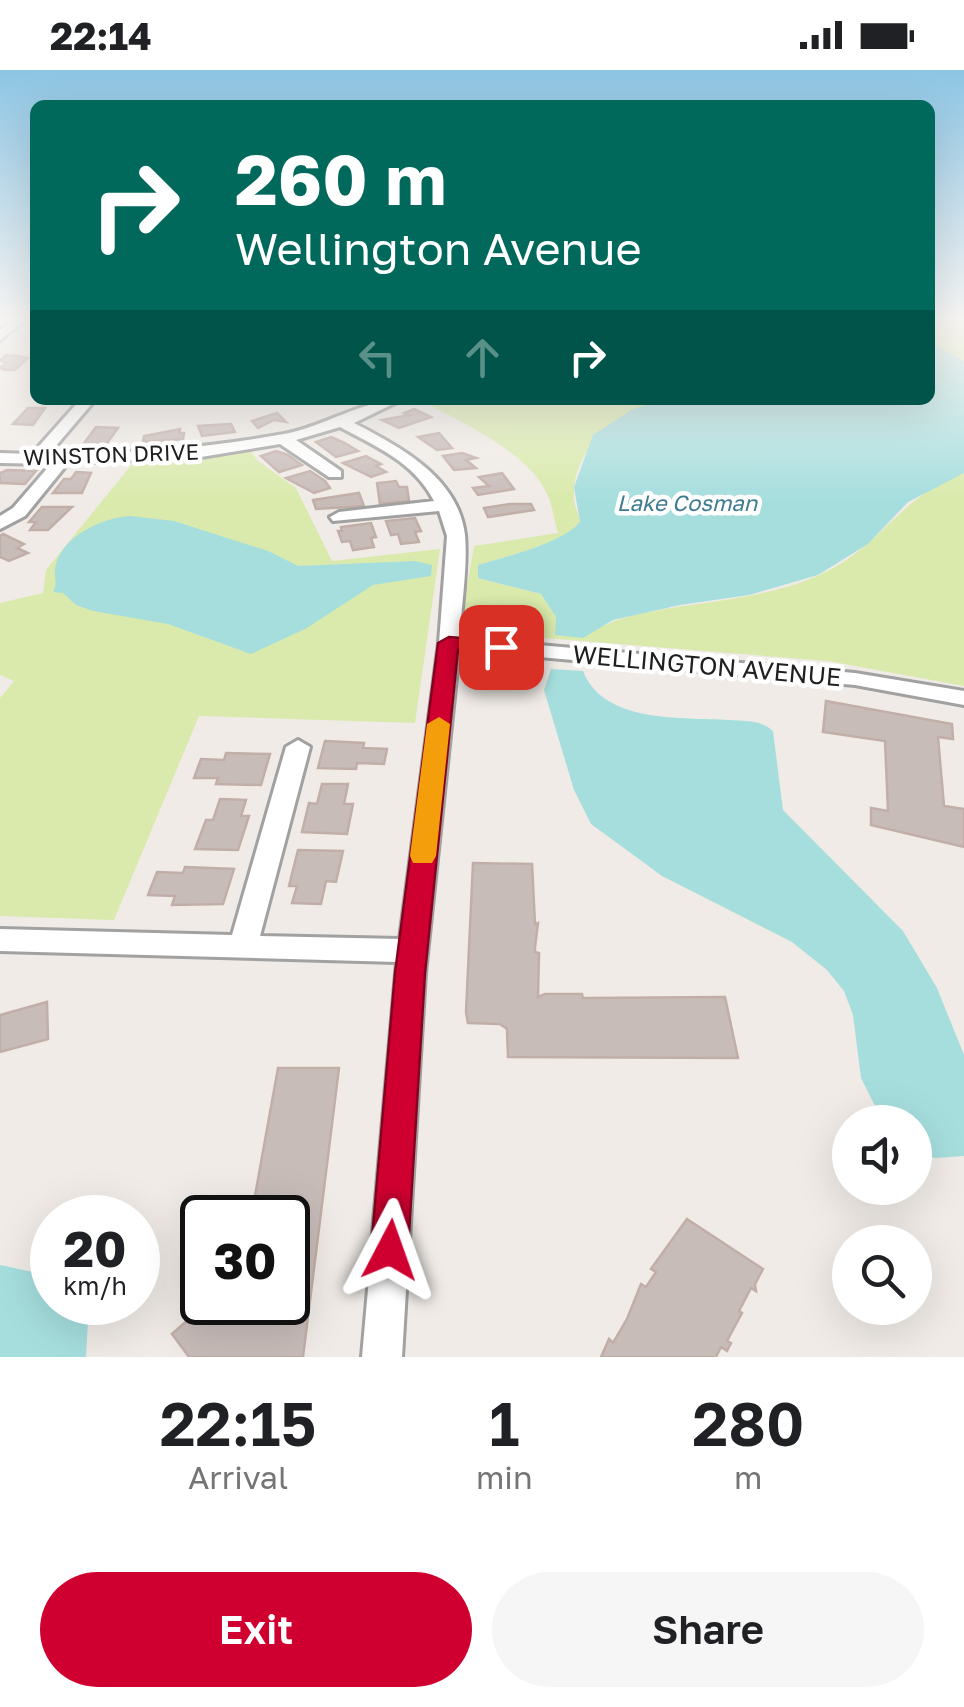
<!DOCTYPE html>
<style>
:root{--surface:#fff;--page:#f6f6f6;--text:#202124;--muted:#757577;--accent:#cf0030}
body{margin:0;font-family:"Golos Text",sans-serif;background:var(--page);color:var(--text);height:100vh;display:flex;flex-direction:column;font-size:38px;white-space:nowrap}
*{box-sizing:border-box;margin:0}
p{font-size:32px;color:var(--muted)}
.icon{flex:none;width:55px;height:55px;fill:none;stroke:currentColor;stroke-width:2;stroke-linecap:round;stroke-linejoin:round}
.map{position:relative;height:1287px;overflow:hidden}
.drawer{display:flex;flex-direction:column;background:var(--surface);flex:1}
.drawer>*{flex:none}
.guide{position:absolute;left:30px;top:30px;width:905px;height:305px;border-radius:15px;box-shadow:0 10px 40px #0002;background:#00695c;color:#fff;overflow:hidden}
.tools{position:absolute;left:832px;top:1035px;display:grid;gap:20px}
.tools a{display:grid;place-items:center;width:100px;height:100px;border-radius:50%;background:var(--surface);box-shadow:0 10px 40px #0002;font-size:50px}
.speed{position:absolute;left:30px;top:1125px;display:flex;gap:20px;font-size:50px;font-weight:700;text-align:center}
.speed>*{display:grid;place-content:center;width:130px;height:130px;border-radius:50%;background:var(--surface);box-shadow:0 10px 40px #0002;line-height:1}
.speed small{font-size:25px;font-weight:400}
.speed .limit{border:5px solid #111;border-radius:15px;background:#fff;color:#111}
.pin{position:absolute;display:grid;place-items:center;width:85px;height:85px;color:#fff;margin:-42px;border-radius:20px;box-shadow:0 5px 15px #0006}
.me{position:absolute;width:110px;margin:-55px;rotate:4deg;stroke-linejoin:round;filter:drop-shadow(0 0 8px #0008)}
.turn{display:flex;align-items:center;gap:35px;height:210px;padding:0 40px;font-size:45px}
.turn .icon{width:130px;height:130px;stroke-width:2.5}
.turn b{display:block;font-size:70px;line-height:85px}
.lanes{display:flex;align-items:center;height:95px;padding:0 40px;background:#0003;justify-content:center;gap:50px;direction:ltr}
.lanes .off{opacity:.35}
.eta{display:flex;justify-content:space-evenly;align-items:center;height:170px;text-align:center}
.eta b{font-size:60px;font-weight:600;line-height:70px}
.action{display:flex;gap:20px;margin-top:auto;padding:20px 40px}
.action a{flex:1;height:115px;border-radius:60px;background:var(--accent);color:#fff;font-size:40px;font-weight:600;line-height:115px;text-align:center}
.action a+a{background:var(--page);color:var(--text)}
.status{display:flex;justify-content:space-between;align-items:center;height:70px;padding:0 50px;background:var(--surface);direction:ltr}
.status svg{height:28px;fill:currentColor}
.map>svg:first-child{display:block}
.grass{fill:#d9eaac}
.water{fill:#a6dede}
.building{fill:#c8bcb9;stroke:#c2aea8;stroke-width:2.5}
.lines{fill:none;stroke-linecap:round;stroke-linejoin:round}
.minor-casing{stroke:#a1a1a1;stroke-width:6}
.minor{fill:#fff;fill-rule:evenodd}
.route{fill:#cf0030;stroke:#87001f;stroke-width:2.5}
.slow{fill:#f59e0b}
.labels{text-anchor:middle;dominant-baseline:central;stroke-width:9;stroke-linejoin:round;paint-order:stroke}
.far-street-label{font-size:22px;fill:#202020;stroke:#fff}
.far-water-label{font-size:22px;font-style:italic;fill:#3f7b91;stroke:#fff}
.street-label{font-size:25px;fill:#202020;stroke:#fff}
</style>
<div class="status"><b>22:14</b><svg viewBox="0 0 49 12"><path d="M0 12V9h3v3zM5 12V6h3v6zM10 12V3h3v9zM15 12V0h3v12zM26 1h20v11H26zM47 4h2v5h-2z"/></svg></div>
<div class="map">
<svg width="964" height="1287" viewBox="0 0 964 1287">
<rect width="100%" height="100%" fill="#f0ebe6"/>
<g class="grass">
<path d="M 930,251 L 964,251 L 964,291 L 930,273 Z"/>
<path d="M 420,330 L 662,330 C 619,343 571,378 574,429 C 574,436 579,444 580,452 C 558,477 510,484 479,495 L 478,508 L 541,524 L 556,547 L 556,565 C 592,568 600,553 635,545 C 704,529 787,531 848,489 C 893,457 908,424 964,403 L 964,616 L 828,591 L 459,561 L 474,476 L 558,463 C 554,451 553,436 547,424 C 530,383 458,350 420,330 Z"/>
<path d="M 250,380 L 257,390 L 296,418 L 332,491 L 440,479 L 415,653 L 199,646 L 114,850 L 0,846 L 0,628 L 14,611 L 0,605 L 0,533 L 43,523 L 46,500 L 132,394 Z"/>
</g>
<g class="water">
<path d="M 930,273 L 964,291 L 964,403 L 908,432 L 868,474 L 818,505 L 749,525 L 680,535 L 613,550 L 583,568 L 555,565 L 556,547 L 541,524 L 478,508 L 478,495 C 507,486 561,474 580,452 L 574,417 L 593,365 L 633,339 L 662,330 L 930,330 Z"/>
<path d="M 130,446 L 174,451 L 268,481 L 298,496 L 415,491 L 432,495 L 431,506 L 373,515 L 305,559 L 251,584 L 168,554 L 93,541 L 76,535 L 63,523 L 53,522 C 58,513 54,509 55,499 C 60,466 102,448 130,446 Z"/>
<path d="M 551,599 L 583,601 C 604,654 681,647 729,650 C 744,651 762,650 773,661 L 783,740 L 903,861 L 937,918 L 964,985 L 964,1086 L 936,1088 L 915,1083 L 915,1052 L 883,1052 L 861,1008 L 853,945 L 844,921 L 827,900 L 792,872 L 662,806 L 591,754 L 574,720 L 544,620 Z"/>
<path d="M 0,1195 L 52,1206 L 52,1232 L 89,1233 L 86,1287 L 0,1287 Z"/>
</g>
<g class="building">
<path d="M 6,285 L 18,286 L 28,288 L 15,300 L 5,300 L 0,298 L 7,292 L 0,291 Z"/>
<path d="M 28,338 L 45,338 L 33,355 L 13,354 Z"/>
<path d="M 414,339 L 431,347 L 399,358 L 382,350 L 409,345 L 404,343 Z"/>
<path d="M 277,343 L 286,352 L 274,350 L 258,358 L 252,351 Z"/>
<path d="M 231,354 L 235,362 L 202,366 L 198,356 Z"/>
<path d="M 96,357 L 118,358 L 105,376 L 82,376 Z"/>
<path d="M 180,359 L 179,363 L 184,363 L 183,369 L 143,372 L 144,366 Z"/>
<path d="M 439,363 L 452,378 L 437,380 L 418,367 Z"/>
<path d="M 331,367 L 345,373 L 358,381 L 336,387 L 316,372 Z"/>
<path d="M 276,381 L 288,385 L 302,395 L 279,402 L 261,386 Z"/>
<path d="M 462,383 L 476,388 L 466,390 L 476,398 L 454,400 L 443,386 Z"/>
<path d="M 366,386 L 381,394 L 376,396 L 386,402 L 371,407 L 343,393 Z"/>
<path d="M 7,400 L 36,401 L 25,414 L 0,413 L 0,403 Z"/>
<path d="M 310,401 L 325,411 L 330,418 L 314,423 L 286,408 Z"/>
<path d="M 76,402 L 91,403 L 82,423 L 53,423 L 64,409 L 71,409 Z"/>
<path d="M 502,403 L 514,419 L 478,425 L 473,418 L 489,416 L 479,407 Z"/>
<path d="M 396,411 L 399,417 L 407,417 L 409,431 L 380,434 L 377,413 Z"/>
<path d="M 359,423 L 364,436 L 316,439 L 313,430 Z"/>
<path d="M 510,434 L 531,434 L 534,440 L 488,447 L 484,438 Z"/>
<path d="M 42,437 L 72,437 L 48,460 L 30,460 L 36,452 L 29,452 Z"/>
<path d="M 415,448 L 421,461 L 415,462 L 419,472 L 401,474 L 398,464 L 391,465 L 386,451 Z"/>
<path d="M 371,453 L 376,467 L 371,468 L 374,477 L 353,480 L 350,471 L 342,472 L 338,461 L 342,461 L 341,457 Z"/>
<path d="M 3,464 L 24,474 L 17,478 L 28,483 L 9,491 L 0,487 L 0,466 Z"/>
<path d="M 826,631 L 952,654 L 953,669 L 938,667 L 944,736 L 964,739 L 964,777 L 871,755 L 871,738 L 888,741 L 885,671 L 823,662 Z"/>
<path d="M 325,671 L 364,673 L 363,678 L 387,679 L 384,694 L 357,693 L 356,699 L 318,698 Z"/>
<path d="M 226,683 L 270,684 L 261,715 L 216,714 L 218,708 L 194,708 L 201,689 L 224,690 Z"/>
<path d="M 322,714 L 348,714 L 344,734 L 353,734 L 347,764 L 302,762 L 309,733 L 317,734 Z"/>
<path d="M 220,729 L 246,730 L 241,746 L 249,746 L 238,780 L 195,779 L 206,750 L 213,750 Z"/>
<path d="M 298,780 L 343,781 L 336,812 L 326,811 L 321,834 L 292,833 L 297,816 L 289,816 Z"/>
<path d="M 473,793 L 532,794 L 535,854 L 538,853 L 535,877 L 535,882 L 539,883 L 538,927 L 545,924 L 582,924 L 583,928 L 725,927 L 738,988 L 508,987 L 507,959 L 500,954 L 468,953 L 466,942 Z"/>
<path d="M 185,797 L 234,799 L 223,834 L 172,835 L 175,826 L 148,825 L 157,802 L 183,803 Z"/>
<path d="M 47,932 L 48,969 L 0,982 L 0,945 Z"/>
<path d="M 278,998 L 339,998 L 303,1287 L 189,1287 L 172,1264 L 208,1232 L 288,1232 L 288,1148 L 251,1148 Z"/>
<path d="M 687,1149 L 763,1199 L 755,1214 L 756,1221 L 751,1218 L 739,1241 L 742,1243 L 727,1271 L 731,1273 L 727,1281 L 721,1277 L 716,1287 L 601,1287 L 609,1269 L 613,1273 L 627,1249 L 641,1214 L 646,1217 L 656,1202 L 651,1199 Z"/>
</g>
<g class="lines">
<defs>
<g id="minor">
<path d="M 11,251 L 24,251 L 0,270 L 0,260 Z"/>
<path d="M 80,330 L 95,330 L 49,384 C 129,384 206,378 284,364 C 324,357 361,330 401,330 L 354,353 C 400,377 458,407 465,465 C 468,498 461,535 460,568 L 855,603 L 964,621 L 964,635 L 855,615 L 459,580 L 425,903 L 402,1287 L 362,1287 L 397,892 L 0,881 L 0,859 L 232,865 L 286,677 L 298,670 L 310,677 L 260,866 L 400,869 L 439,573 L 447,466 L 439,441 L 333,451 L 330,447 L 339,442 L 434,431 C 414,392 377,377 340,357 L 296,370 L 341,401 L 341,407 L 329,407 L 280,374 L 201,387 L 68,393 L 25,446 L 0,459 L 0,446 L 13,438 L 51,394 L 0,393 L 0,383 L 32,384 Z"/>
</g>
</defs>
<use href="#minor" class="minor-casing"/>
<use href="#minor" class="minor"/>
</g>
<linearGradient id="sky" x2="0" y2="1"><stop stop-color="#8dc5e4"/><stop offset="0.58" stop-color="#f8f6f4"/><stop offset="1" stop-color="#f8f6f4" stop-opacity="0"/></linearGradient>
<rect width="964" height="431" fill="url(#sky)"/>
<path class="route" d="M 449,567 L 501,571 L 511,577 L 501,584 L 458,580 L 425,903 L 408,1180 L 403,1194 L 390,1199 L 376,1194 L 371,1180 L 395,903 L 438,573 Z"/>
<path class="slow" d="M 439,647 L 450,654 L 436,786 L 432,793 L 413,793 L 410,786 L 427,654 Z"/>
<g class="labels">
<g class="far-street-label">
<text transform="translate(111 384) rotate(-2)">WINSTON DRIVE</text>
</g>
<g class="far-water-label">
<text x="687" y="432">Lake Cosman</text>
</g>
<g class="street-label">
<text transform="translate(707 595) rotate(5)">WELLINGTON AVENUE</text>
</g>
</g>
</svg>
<div class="tools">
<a><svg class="icon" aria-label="sound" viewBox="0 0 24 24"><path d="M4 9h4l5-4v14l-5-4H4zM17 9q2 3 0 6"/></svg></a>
<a><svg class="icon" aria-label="search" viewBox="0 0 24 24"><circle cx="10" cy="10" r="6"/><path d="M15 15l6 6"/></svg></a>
</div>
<div class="speed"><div>20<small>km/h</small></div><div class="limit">30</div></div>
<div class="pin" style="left:501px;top:577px;background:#d93025"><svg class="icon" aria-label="arrive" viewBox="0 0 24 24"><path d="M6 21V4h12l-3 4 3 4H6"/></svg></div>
<svg class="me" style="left:390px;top:1180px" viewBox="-20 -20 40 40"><path d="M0-17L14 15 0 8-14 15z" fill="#cf0030" stroke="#fff" stroke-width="4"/></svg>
<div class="guide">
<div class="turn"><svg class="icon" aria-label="right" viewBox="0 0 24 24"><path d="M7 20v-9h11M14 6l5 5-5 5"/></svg><div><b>260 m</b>Wellington Avenue</div></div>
<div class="lanes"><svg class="icon off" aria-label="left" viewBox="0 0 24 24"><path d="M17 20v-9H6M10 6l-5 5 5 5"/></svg><svg class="icon off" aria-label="ahead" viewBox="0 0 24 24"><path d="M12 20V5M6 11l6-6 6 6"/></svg><svg class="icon" aria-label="right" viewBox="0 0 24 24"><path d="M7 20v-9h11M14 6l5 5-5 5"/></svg></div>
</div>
</div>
<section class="drawer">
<div class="eta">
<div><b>22:15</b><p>Arrival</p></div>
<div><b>1</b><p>min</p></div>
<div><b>280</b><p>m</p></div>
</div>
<div class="action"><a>Exit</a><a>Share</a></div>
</section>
